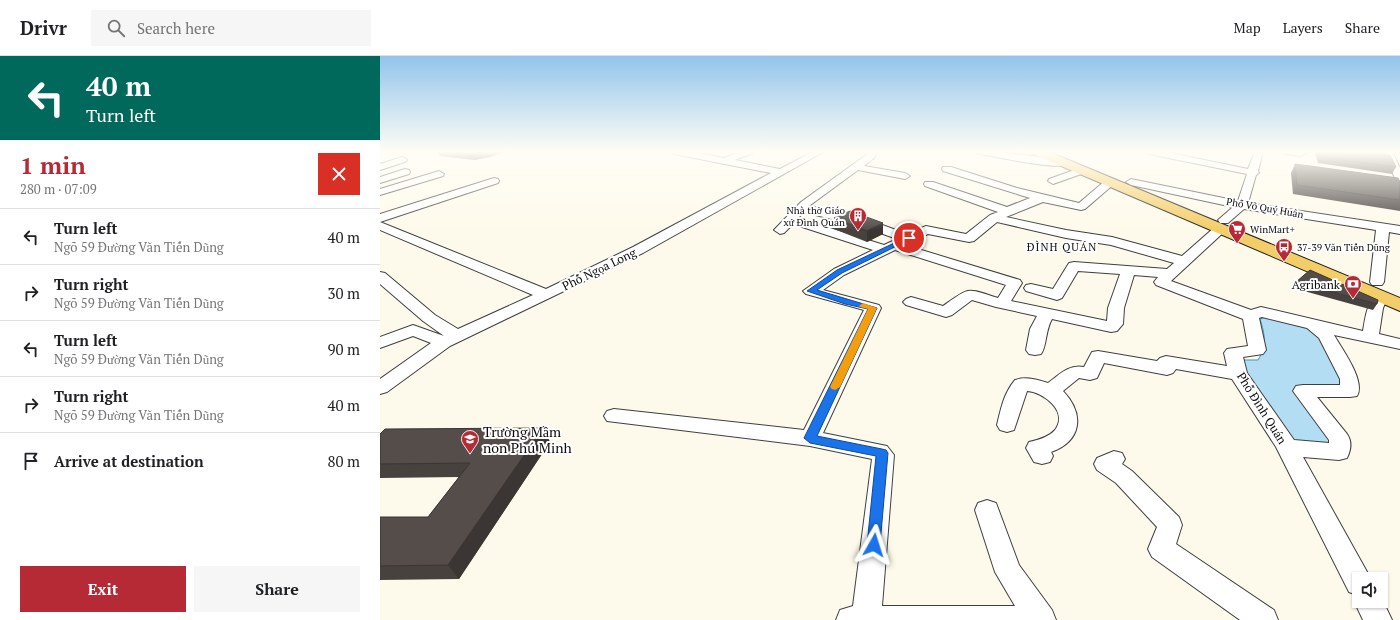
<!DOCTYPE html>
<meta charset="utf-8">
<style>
:root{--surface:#fff;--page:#f6f6f6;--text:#202124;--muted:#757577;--line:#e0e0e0;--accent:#b52a35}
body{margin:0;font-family:"PT Serif",serif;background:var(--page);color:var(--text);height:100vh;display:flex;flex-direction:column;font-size:15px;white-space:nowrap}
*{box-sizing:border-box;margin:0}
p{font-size:13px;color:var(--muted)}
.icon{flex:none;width:22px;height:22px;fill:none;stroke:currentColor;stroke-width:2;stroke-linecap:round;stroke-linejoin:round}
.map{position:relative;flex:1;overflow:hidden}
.side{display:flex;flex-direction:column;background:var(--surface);width:380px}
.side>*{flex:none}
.top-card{background:#00695c;color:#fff;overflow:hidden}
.controls{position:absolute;left:972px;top:516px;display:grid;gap:8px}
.controls a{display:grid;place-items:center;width:36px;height:36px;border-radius:0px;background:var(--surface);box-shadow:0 1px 3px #0004;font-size:20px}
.pin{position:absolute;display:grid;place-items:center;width:34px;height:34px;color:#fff;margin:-17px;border:2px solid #fff;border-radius:50%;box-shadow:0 1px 4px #0007}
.me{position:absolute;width:44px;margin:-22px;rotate:6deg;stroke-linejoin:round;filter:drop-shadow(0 0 3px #0008)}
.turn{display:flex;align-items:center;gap:14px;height:84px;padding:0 20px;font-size:18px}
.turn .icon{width:52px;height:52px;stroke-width:2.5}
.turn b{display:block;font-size:28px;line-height:34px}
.round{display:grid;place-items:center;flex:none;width:42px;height:42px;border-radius:0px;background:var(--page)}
.summary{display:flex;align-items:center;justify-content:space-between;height:68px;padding:0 20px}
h1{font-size:24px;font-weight:700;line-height:30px;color:var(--accent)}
.button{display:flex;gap:8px;margin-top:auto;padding:8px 20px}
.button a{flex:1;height:46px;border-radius:0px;background:var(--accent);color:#fff;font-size:16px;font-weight:700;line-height:46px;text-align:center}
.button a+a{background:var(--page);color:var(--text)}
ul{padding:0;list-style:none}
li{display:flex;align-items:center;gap:12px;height:56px;padding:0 20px;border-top:1px solid var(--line)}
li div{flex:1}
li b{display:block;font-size:15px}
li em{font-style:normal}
header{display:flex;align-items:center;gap:24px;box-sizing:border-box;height:56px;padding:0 20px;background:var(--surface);border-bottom:1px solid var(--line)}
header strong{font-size:19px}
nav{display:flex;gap:22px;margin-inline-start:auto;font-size:14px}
.search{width:280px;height:36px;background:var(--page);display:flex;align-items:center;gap:10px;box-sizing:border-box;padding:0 14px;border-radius:0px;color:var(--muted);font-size:15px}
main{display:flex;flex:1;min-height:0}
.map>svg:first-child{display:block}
.water{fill:#b2ddf3;stroke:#3c94c7}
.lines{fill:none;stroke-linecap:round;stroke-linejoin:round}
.minor-casing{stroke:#3f3f3f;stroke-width:2}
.major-casing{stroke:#1d1d1d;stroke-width:2}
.minor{fill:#fff;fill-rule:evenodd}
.major{fill:#f3cd67;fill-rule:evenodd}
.wall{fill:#48423f}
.shaded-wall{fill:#3b3633}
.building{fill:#544d49;stroke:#3b3633}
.route{fill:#1a73e8;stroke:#114b97}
.slow{fill:#f59e0b}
.labels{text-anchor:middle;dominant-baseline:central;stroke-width:4;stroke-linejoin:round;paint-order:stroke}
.far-street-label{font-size:10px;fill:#0c0c0c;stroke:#fff}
.far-poi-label{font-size:10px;fill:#0c0c0c;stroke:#fff;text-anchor:start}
.far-neighbourhood-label{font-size:11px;letter-spacing:1px;fill:#0c0c0c;stroke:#fff}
.street-label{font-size:12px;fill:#0c0c0c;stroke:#fff}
.poi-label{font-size:12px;fill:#0c0c0c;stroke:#fff;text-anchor:end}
.near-poi-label{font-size:14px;fill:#0c0c0c;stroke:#fff;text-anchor:start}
</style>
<header>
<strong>Drivr</strong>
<div class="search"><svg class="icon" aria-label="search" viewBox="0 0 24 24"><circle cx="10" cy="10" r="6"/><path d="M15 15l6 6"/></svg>Search here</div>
<nav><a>Map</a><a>Layers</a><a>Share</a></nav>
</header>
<main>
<section class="side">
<div class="top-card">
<div class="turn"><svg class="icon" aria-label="left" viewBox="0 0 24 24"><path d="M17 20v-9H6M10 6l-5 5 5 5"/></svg><div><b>40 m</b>Turn left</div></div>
</div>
<div class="summary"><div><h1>1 min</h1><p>280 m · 07:09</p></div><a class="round" style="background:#d93025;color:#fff"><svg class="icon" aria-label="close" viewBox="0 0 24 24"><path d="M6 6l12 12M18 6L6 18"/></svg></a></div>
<ul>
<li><svg class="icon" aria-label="left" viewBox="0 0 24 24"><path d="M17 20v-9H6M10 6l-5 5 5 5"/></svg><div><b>Turn left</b><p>Ngõ 59 Đường Văn Tiến Dũng</p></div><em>40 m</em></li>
<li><svg class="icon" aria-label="right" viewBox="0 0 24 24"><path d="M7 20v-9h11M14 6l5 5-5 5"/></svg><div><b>Turn right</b><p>Ngõ 59 Đường Văn Tiến Dũng</p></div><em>30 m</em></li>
<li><svg class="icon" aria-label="left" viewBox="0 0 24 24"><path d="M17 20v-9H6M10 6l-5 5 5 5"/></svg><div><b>Turn left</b><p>Ngõ 59 Đường Văn Tiến Dũng</p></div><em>90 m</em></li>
<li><svg class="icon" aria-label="right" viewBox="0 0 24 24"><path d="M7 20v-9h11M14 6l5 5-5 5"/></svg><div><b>Turn right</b><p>Ngõ 59 Đường Văn Tiến Dũng</p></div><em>40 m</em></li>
<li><svg class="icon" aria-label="arrive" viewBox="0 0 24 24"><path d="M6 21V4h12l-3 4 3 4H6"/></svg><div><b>Arrive at destination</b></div><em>80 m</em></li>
</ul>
<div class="button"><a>Exit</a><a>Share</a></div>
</section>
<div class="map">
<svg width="1020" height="564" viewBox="0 0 1020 564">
<rect width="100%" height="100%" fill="#fefaeb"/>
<path class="water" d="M 888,260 L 929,270 L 944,284 L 965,330 L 915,331 L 929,356 L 954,383 L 950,390 L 930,389 L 904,382 L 862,308 L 864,304 L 878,304 C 887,289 885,279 880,263 Z"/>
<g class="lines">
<defs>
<g id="minor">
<path d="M 290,95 L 307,95 L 344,102 L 362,95 L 374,95 L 373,97 L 355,104 L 400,113 L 434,95 L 445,95 L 263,197 L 70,290 L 7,336 L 0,338 L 0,323 L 51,287 L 33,280 L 0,292 L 0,281 L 33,269 L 64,280 L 43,265 L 0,228 L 0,216 L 5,217 L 55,259 L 78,273 L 153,239 L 0,174 L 0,166 L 166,233 L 253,191 L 391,117 L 294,98 Z"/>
<path d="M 487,95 L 498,95 L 494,102 L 484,110 L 525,117 L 530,120 L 525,123 L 478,114 L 429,150 L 467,159 L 469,162 L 467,165 L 463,166 L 424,156 L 418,162 L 504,189 L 517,183 L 478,169 L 476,166 L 478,163 L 486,163 L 527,178 L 546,170 L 586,178 L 610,159 L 618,156 L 545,130 L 544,128 L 545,126 L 553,126 L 627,151 L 650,142 L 563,115 L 562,113 L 563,111 L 571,111 L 637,132 L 699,147 L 726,124 L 734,124 L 735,126 L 734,128 L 705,153 L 701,154 L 663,146 L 626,161 L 686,174 L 732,181 L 802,200 L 836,170 L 844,170 L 846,173 L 844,176 L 791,225 L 871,254 L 881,251 L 983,275 C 985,262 987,249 995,238 L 1005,238 L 1008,241 L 1003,252 L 999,278 L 1020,283 L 1020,293 L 954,279 C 962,293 986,325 977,340 L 970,341 L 937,341 L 967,378 C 972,385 971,394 967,402 L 959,404 L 923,401 L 991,523 L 979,523 L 979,545 L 1001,545 L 1001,541 L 1012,564 L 983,564 L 974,545 L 977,539 L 969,536 L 896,391 L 852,323 L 796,313 L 793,317 L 787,319 L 724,307 L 717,322 L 710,324 L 699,322 L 683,335 C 705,358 702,385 671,396 L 673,400 L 670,406 L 662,408 L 654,406 L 646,392 L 649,386 C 658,384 669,381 675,374 C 689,355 663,336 647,335 L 634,374 L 627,376 L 620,374 L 617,369 C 621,352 624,337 635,324 C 647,320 657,324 668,327 C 680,318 689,308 704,311 L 712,296 L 718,295 L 777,305 L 780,302 L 786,300 L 847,310 L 844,297 L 847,293 L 868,290 L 863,263 L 776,229 L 774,226 L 778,221 L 754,219 L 744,252 L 743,268 L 737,275 L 731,276 L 672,263 C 665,275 667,290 661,298 L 655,299 L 649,298 L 646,294 L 650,273 L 657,260 L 616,251 L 592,244 L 572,259 L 566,261 L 526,249 L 523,246 L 526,243 L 531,241 L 563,250 C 591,230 586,232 618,242 L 626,229 L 515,194 L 464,219 L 443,234 L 499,249 L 501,252 L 443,377 L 507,390 L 514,399 L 502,550 L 635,550 L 615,516 L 595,454 L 598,447 L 607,444 L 616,447 L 639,509 L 672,554 L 676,564 L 456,564 L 460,554 L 473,550 L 492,403 L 430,390 L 227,365 L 224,360 L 227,355 L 234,353 L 424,374 L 484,254 L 426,238 L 423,235 L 454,213 L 493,194 L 413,168 L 404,177 L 400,178 L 394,174 L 421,146 L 486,99 ZM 617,166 L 686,182 L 731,189 L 794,207 L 787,213 L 694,206 L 689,207 L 673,233 L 651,228 L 646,229 L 644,232 L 646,235 L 677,244 L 682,242 L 698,215 L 740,218 L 728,252 L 727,265 L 631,245 L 642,227 L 640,224 L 525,189 L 548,178 L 589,186 L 594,185 ZM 882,261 L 927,272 L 939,282 L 960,323 L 960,329 L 923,329 L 916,330 L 913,335 L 949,384 L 949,387 L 914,384 L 867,317 L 863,301 L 883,298 L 886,294 L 879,262 Z"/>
<path d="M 594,95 C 605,94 687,103 691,107 C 683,116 614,100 599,98 Z"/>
<path d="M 764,95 L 781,95 L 868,113 L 875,95 L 883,95 L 878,115 L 879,117 L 876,119 L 868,147 L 1020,170 L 1020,178 L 1009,176 L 1004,226 L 1002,229 L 992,229 L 990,226 L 996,174 L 864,153 L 848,167 L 840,167 L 838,164 L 853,151 L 751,129 L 746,126 L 751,123 L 858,145 L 867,118 L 769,98 Z"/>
<path d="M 904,95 L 929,95 L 921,100 L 905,98 Z"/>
<path d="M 1002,95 L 1012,95 L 1020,112 L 1020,125 L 1015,122 Z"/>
<path d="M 22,101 L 25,102 L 27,104 L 25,106 L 0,114 L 0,108 Z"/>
<path d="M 703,111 L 708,114 L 707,116 L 673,128 L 668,125 L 669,123 Z"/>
<path d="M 25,113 L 29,114 L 30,116 L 29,118 L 0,127 L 0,121 Z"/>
<path d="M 59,115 L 64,118 L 63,120 L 0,139 L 0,133 Z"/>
<path d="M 114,122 L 118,123 L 119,125 L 118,127 L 0,166 L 0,158 Z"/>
<path d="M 734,395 L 742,397 L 745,403 L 742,408 L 752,415 L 799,461 L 802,469 L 796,488 L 894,554 L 898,564 L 860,564 L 772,501 L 768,493 L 777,471 L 736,427 L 717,414 L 714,408 L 717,402 Z"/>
</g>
<path id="major" d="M 651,95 L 667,95 L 1020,242 L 1020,255 L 653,98 Z"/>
</defs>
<use href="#minor" class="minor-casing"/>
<use href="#major" class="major-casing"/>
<use href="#minor" class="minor"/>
<use href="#major" class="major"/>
</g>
<g class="wall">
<path d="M 48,95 L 126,95 L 110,101 L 94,104 L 60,100 L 58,96 Z"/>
<path d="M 936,95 L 1004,95 L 1003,98 L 1016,111 L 1012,118 L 938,107 L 935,97 Z"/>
<path d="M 915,108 L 1020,126 L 1020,155 L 913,138 L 911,117 Z"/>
<path d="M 454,162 L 503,167 L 503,178 L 487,186 L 454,173 Z"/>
<path d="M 916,226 L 997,248 L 993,254 L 913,232 Z"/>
<path d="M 163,372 L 170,386 L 79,523 L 0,524 L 0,461 L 48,461 L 79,421 L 0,422 L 0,378 Z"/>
</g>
<g class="shaded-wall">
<path d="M 103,95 L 126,95 L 110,101 L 94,104 L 91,98 Z"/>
<rect x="702" y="95" width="4" height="1"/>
<path d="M 503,167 L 503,178 L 487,186 L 487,175 Z"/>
<path d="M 163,372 L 170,386 L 79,523 L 68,509 Z"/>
</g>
<g class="building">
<path d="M 69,95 L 103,95 L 91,98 Z"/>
<path d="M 939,95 L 974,95 L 1010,99 L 1016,111 L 941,101 Z"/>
<path d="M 915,108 L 1018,122 L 1020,126 L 1020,144 L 917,129 Z"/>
<path d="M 470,155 L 503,167 L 487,175 L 454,162 Z"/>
<path d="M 930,214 L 998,244 L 997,248 L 916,226 Z"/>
<path d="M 163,372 L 68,509 L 0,510 L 0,461 L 48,461 L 90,407 L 0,408 L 0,378 L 5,373 Z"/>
</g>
<linearGradient id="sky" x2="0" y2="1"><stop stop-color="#92c4ec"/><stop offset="0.55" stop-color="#fffdf6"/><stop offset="1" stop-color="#fffdf6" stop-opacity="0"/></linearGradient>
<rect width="1020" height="174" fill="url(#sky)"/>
<path class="route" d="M 527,181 L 533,182 L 462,217 L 437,234 L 497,252 L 437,380 L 502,393 L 506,394 L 508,397 L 500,489 L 498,493 L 494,495 L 489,493 L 487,489 L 496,400 L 430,387 L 424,382 L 488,253 L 465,248 L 427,235 L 457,214 Z"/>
<path class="slow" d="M 483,247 L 497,252 L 460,331 L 455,334 L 452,333 L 450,331 L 488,253 L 480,251 L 479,250 Z"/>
<defs>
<symbol id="building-pin" viewBox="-11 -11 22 30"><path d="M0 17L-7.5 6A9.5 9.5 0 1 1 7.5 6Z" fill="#b52a35" stroke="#fff"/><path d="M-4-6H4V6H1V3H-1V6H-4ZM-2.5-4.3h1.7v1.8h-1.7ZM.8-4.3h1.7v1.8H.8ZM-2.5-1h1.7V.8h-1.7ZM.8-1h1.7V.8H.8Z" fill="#fff"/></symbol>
<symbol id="supermarket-pin" viewBox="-11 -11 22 30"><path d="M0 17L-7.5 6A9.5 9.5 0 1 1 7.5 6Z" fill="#b52a35" stroke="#fff"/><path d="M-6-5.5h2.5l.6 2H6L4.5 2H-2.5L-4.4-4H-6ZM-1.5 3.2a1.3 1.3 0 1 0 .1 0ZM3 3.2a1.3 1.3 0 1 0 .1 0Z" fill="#fff"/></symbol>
<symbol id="bus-pin" viewBox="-11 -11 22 30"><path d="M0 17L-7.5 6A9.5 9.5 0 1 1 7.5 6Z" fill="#b52a35" stroke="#fff"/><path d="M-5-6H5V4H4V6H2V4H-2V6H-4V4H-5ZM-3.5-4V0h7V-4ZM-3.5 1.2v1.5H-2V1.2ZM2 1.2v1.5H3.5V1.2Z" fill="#fff"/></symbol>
<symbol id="bank-pin" viewBox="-11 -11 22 30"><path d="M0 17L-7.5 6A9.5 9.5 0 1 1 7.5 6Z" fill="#b52a35" stroke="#fff"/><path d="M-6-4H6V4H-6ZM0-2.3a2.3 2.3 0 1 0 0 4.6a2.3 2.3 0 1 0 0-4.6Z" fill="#fff"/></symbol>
<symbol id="school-pin" viewBox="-11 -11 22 30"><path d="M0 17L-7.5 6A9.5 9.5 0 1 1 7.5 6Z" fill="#b52a35" stroke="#fff"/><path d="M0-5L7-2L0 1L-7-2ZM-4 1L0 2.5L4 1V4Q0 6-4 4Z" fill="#fff"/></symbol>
</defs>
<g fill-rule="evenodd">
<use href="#building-pin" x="468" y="150" width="20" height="27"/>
<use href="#supermarket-pin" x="847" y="163" width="20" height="27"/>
<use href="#bus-pin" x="894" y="181" width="20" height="27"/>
<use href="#bank-pin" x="963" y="218" width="20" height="27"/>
<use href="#school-pin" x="80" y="373" width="20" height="27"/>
</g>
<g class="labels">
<g class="far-street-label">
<text transform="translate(885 152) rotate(10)">Phố Võ Quý Huân</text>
</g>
<g class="far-poi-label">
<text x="465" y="154" text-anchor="end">Nhà thờ Giáo<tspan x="465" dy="12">xứ Đình Quán</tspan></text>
<text x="870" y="173">WinMart+</text>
<text x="917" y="191">37-39 Văn Tiến Dũng</text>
</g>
<g class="far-neighbourhood-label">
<text x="682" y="191">ĐÌNH QUÁN</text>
</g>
<g class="street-label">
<text transform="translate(219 213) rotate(-26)">Phố Ngọa Long</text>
<text transform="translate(882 352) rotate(58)">Phố Đình Quán</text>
</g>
<g class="poi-label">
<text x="960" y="228">Agribank</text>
</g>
<g class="near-poi-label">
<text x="103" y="375">Trường Mầm<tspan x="103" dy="16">non Phú Minh</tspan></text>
</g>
</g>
</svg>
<div class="controls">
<a><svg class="icon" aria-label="sound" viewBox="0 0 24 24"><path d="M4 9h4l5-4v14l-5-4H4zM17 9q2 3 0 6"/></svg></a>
</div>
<div class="pin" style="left:529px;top:182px;background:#d93025"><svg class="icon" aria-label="arrive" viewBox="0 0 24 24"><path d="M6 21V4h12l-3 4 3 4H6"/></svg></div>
<svg class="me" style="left:494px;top:489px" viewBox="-20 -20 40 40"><path d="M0-17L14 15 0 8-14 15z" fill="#1a73e8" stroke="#fff" stroke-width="4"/></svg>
</div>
</main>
